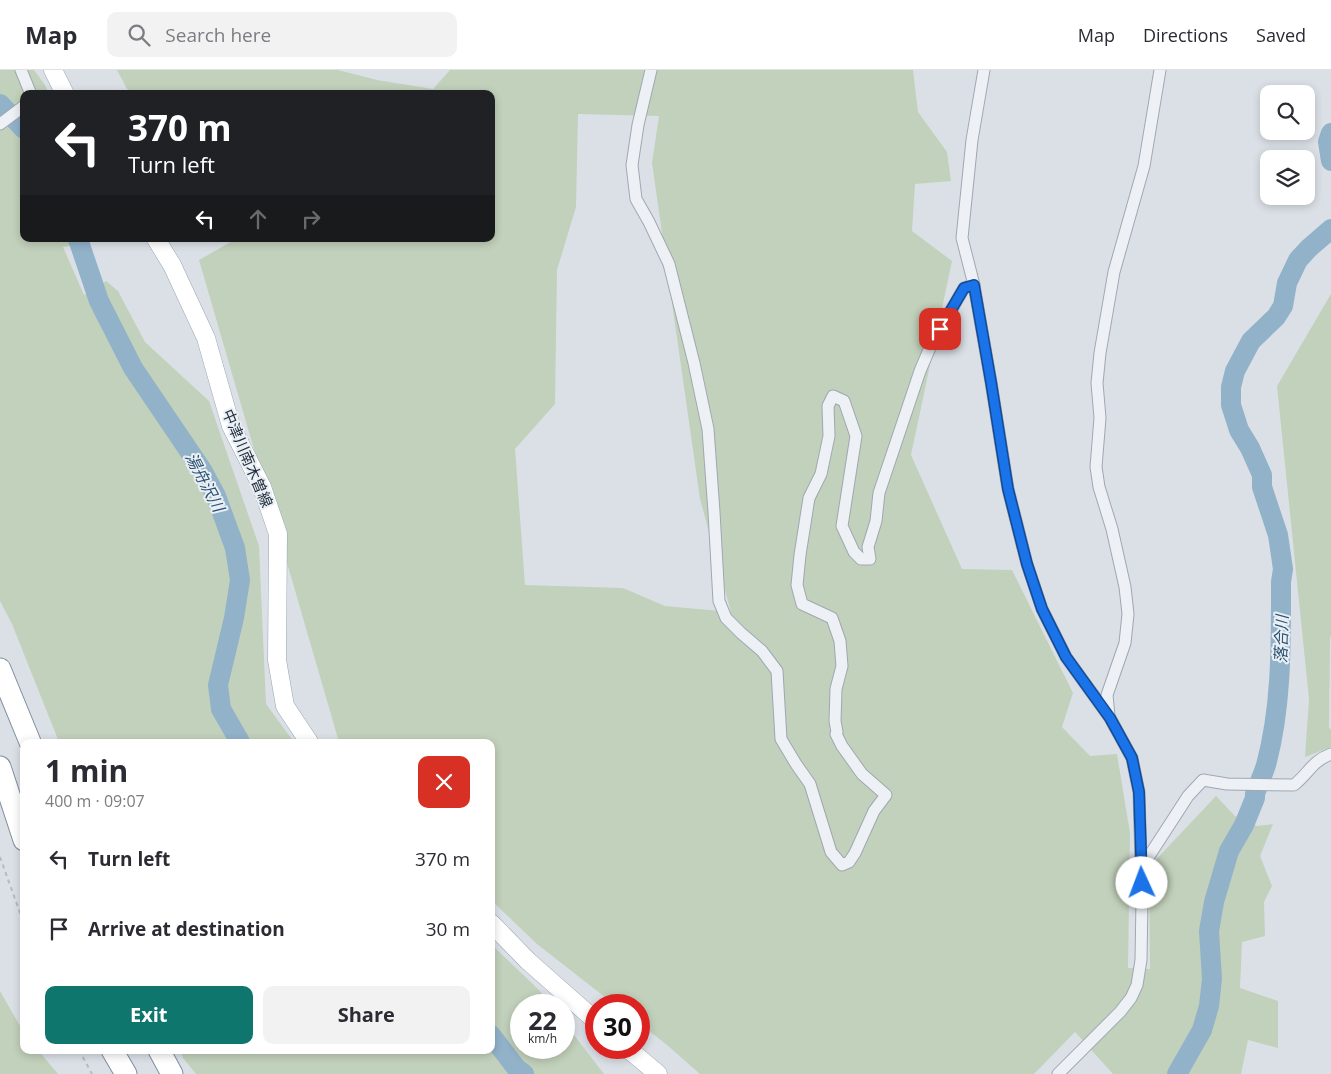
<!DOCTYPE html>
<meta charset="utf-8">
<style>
:root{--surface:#fff;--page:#f2f2f3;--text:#2b2b33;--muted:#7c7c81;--line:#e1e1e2;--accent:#0f766e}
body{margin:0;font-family:"Open Sans","Noto Sans JP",sans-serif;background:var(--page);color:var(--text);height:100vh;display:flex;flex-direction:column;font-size:19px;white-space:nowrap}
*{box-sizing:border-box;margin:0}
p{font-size:16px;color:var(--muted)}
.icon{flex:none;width:28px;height:28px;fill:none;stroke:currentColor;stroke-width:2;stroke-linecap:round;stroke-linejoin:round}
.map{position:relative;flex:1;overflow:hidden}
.details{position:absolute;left:20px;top:669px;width:475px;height:315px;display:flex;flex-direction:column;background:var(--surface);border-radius:10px;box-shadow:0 2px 8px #0003}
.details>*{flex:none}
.top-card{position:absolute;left:20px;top:20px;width:475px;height:152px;border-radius:10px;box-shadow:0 2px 8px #0003;background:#202124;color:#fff;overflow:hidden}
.tools{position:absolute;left:1260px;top:15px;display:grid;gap:10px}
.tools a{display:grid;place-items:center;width:55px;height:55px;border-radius:10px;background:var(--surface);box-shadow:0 2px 8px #0003;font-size:25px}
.speed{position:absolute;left:510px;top:924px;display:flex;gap:10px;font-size:25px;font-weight:700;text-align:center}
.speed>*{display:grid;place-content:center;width:65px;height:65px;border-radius:50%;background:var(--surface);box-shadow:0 2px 8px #0003;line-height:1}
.speed small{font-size:12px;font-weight:400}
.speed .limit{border:8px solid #d22;background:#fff;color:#111}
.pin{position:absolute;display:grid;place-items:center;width:42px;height:42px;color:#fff;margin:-21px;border-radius:10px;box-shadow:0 2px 8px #0006}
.me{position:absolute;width:55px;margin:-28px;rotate:358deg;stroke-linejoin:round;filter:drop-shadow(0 0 4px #0008)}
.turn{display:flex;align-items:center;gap:18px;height:105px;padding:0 25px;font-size:22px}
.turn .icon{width:65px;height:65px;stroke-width:2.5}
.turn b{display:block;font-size:35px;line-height:42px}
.lanes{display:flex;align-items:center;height:48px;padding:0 25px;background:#0003;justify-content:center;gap:25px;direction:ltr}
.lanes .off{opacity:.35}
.round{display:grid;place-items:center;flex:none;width:52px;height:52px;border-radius:10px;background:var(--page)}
.overview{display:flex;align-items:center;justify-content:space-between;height:85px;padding:0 25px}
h1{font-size:30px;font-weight:700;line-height:38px}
.cta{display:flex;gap:10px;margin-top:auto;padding:10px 25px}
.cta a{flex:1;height:58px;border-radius:10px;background:var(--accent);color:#fff;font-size:20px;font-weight:700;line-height:58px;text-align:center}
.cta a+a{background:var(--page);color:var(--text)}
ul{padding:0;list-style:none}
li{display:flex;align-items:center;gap:15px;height:70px;padding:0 25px}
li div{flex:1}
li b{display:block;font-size:19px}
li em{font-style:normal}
header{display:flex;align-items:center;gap:30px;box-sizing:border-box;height:70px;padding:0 25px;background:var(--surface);border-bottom:1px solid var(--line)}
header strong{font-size:24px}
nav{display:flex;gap:28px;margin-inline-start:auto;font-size:18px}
.search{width:350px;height:45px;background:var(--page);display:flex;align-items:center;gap:12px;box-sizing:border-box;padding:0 18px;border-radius:10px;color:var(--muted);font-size:19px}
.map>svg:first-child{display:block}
.green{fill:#c2d1bb;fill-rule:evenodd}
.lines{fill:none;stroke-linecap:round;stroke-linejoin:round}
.river{stroke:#92b2ca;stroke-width:20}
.street-casing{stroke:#a0a7b1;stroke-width:13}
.primary-casing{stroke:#99a6b3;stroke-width:19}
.highway-casing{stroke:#818f9e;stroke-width:23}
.path{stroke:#b5bbc1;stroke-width:2;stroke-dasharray:4 4;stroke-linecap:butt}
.street{stroke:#edf1f5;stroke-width:11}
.primary{stroke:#fff;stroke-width:18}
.highway{stroke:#fff;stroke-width:21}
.route-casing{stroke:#114b97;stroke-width:12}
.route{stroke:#1a73e8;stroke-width:9}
.labels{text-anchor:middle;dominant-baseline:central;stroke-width:4;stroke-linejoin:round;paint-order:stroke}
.street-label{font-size:15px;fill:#242f3d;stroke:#eaeff4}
.water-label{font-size:16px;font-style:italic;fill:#2b5274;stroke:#eaeff4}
</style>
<header>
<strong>Map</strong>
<div class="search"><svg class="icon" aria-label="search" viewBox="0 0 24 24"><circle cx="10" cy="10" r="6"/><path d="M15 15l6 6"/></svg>Search here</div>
<nav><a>Map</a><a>Directions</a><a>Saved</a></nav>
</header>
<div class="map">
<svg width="1331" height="1004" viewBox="0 0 1331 1004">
<rect width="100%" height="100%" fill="#dbe0e7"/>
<g class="green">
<path d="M 0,0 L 34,0 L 45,15 L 49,24 L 24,24 L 24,169 L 97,169 L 96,171 L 63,177 L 84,225 L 106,211 L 118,221 L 145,272 L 209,331 L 259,476 L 266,634 L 294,672 L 59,672 L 12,554 L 0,531 Z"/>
<path d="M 117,0 L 338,0 L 377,10 L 433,19 L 450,0 L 913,0 L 918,42 L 947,82 L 951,111 L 915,114 L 912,161 L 952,191 L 911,385 L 962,499 L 1012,500 L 1073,623 L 1062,657 L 1090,686 L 1117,684 L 1130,763 L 1128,898 L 1150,899 L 1149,797 L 1216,726 L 1235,746 L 1257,756 L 1273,754 L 1260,786 L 1272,816 L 1264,832 L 1265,866 L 1242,872 L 1240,918 L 1278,931 L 1278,978 L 1248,970 L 1241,1004 L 1113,1004 L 1075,962 L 1034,1004 L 700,1004 L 667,975 L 639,953 L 639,935 L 615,935 L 537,874 L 491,830 L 491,672 L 339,672 L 199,190 L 236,169 L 491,169 L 491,24 L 136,24 L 127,19 ZM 578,44 L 659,46 L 652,93 L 700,429 L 731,542 L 665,536 L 623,518 L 525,515 L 515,379 L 555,334 L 557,200 L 576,137 Z"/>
<path d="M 1331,224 L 1331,565 L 1330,569 L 1329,657 L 1331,660 L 1331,677 L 1305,687 L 1309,629 L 1277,316 Z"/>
<path d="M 491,874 L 540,921 L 550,935 L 521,935 L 521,978 L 564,978 L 564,952 L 604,1004 L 196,1004 L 183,988 L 180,980 L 491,980 Z"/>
<path d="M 0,921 L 24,963 L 24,980 L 38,980 L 58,1004 L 0,1004 Z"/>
</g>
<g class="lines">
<g class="river">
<path d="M 0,34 L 24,59"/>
<path d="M 1331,63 L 1328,72 L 1331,91"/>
<path d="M 78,169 L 99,231 L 133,298 L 202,400 L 216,426 L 235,478 L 240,510 L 234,548 L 218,615 L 221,639 L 240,672"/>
<path d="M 491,965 L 517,999 L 524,1004"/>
<path d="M 1177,1004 L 1202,960 L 1209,936 L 1212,909 L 1209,861 L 1214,832 L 1229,781 L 1244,755 L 1255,728 L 1255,724 C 1258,715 1263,705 1266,695 C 1282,636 1281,573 1281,512 L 1283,499 L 1278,465 L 1262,417 L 1262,405 L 1250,378 L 1239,360 L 1231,335 L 1231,317 L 1235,301 L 1251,271 L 1276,247 L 1283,236 L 1287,213 L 1298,190 L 1309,178 L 1331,159"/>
</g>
<defs>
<g id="street">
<path d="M 21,0 L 30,22 L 30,24"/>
<path d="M 651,0 L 638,55 L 632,95 L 636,129 L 649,152 L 669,194 L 694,293 L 708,359 L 714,442 L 719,531 L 726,548 L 741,563 L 762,581 L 777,601 L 781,669 L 796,694 L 810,714 L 831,782 L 842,795 L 849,792 L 855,783 L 874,741 L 886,725 L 862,704 L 842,676 L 836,664 L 837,662 L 835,651 L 836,619 L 842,596 L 840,571 L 832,548 L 802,534 L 797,515 L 800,485 L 809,428 L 821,404 L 829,366 L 828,336 L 833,326 L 844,331 L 856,366 L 842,456 L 854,482 L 861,489 L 870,489 L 868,477 L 876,451 L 879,423 L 920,301 L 932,273 L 964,218 L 974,215"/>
<path d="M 984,0 L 972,70 L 962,168 L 974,215 L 991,312 L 1008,419 L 1027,494 L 1042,539 L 1066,587 L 1110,648 L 1132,688 L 1139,722 L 1142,830 L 1141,890 L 1137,915 L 1131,928 L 1120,942 L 1058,1004"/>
<path d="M 0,54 L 24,36"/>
<path d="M 1109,646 L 1107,625 L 1125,573 L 1128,544 L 1125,517 L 1112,459 L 1099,417 L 1096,397 L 1100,348 L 1097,313 L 1100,283 L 1114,202 L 1144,96 L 1160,0"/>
<path d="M 1142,797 L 1188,726 L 1203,710 L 1227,714 L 1294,715 C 1309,703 1312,691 1331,684"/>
</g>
<g id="primary">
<path d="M 53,0 L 65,24"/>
<path d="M 156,169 L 172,195 L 206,268 L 231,356 L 262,417 L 278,464 L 277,590 L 285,636 L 309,672"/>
<path d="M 491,853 L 528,891 L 596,951"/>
<path d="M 627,978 L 658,1004"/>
</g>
<g id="highway">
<path d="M 0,599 L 30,672"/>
<path d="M 0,697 L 24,770"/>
<path d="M 112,980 L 126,1004"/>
<path d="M 159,980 L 172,1004"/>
</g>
</defs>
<use href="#street" class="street-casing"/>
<use href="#primary" class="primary-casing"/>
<use href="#highway" class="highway-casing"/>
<g class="path">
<path d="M 0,787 L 24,854"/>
<path d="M 79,980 L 92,1004"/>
</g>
<use href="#street" class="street"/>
<use href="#primary" class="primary"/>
<use href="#highway" class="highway"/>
</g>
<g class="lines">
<defs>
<path id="route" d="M 940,259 L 964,218 L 974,215 L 991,312 L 1008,419 L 1027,494 L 1042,539 L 1066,587 L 1110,648 L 1132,688 L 1139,722 L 1142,813"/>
</defs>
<use href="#route" class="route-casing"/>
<use href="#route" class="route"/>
</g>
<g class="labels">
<g class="street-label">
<text transform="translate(248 388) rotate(67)">中津川南木曽線</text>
</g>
<g class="water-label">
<text transform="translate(205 412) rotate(62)">湯舟沢川</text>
<text transform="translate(1281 569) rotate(-88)">落合川</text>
</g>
</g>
</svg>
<div class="tools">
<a><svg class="icon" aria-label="search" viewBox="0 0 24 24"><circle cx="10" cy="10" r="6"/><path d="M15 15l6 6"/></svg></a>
<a><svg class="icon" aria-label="layers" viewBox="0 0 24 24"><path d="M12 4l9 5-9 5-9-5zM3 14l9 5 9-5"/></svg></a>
</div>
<div class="speed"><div>22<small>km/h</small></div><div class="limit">30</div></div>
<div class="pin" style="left:940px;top:259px;background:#d93025"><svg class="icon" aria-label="arrive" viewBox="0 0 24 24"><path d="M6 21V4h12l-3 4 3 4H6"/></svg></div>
<svg class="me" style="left:1142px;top:813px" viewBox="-20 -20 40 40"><circle r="19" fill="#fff"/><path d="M0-13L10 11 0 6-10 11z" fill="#1a73e8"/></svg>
<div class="top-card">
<div class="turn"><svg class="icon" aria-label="left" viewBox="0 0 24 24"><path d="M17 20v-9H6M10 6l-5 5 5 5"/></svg><div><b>370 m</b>Turn left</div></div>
<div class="lanes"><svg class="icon" aria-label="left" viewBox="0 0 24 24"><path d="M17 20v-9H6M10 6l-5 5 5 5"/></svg><svg class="icon off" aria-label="ahead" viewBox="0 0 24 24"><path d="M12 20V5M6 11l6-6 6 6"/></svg><svg class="icon off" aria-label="right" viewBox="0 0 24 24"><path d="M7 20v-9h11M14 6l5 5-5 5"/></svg></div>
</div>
<section class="details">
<div class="overview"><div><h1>1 min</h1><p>400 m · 09:07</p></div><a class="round" style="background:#d93025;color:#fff"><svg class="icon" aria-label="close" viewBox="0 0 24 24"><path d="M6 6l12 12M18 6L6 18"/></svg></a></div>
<ul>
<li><svg class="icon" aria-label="left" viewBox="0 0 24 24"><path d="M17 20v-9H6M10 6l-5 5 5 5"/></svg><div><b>Turn left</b></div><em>370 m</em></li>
<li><svg class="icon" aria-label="arrive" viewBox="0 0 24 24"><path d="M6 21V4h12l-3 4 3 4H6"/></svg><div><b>Arrive at destination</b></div><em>30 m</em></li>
</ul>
<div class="cta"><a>Exit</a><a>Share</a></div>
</section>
</div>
